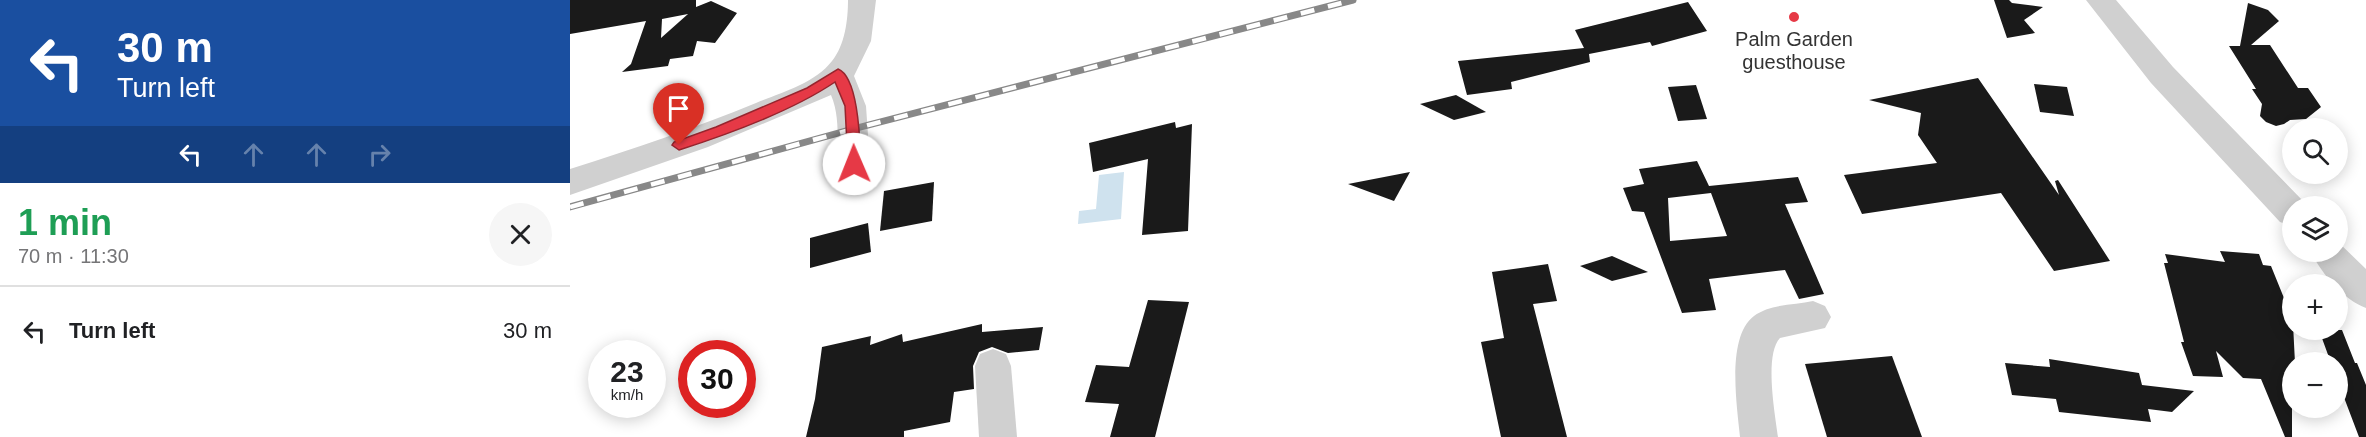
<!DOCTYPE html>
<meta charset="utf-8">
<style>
:root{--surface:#fff;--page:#f6f6f6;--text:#202124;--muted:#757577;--line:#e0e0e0}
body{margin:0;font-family:Arial,sans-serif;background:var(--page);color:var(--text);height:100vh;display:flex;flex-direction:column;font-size:22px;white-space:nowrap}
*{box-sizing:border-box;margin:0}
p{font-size:20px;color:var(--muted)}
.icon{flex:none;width:33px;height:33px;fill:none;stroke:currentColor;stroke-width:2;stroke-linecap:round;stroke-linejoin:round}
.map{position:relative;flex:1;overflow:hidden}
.drawer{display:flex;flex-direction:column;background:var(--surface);width:570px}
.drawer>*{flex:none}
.guide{background:#1a4fa0;color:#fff;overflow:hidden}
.controls{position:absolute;left:1712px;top:118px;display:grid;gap:12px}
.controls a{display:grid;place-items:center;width:66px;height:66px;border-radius:50%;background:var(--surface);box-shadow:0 3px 15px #0003;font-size:30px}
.speed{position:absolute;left:18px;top:340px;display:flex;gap:12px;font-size:30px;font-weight:700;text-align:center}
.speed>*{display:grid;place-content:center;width:78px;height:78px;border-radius:50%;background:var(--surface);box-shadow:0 3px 15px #0003;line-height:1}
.speed small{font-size:15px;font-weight:400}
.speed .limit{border:9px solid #d22;background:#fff;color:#111}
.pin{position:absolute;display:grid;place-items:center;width:51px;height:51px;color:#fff;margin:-62px -26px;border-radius:50% 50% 50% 0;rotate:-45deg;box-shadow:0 0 6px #0007}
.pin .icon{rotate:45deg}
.me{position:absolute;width:66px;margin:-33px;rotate:359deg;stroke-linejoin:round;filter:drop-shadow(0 0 4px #0008)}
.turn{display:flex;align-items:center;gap:21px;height:126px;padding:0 18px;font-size:27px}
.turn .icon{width:78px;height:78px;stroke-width:2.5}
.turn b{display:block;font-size:42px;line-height:51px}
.lanes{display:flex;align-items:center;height:57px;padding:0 18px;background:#0003;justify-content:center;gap:30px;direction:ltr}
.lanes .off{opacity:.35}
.round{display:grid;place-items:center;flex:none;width:63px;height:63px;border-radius:32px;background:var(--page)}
.overview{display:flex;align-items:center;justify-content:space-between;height:102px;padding:0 18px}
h1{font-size:36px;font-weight:800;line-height:45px;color:#1e9e55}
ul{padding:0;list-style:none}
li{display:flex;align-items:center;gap:18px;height:90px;padding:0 18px;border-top:2px solid var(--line)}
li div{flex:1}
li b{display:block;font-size:22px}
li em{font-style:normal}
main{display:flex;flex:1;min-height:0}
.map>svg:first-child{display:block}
.water{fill:#cfe2ee}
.building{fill:#1a1a1a;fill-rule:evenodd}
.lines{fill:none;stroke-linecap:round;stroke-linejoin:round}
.minor{fill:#d0d0d0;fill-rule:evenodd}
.rail-casing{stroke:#888;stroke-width:7}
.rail{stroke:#fff;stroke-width:4.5;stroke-dasharray:14;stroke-linecap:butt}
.route{fill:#e63946;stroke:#96252e;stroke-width:1.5}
.poi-dot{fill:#e63946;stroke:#fff;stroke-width:2}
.labels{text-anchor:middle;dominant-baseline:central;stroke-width:6;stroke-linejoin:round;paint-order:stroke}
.poi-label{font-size:20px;fill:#333;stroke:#fff}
</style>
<main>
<section class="drawer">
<div class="guide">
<div class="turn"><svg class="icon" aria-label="left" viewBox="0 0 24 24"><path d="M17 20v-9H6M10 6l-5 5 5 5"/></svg><div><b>30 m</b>Turn left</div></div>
<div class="lanes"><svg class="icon" aria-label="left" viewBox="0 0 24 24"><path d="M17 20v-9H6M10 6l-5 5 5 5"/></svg><svg class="icon off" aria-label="ahead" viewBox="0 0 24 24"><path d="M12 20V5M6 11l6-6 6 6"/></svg><svg class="icon off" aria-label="ahead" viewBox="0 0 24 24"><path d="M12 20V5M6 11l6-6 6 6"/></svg><svg class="icon off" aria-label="right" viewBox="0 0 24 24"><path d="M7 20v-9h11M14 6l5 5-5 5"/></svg></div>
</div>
<div class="overview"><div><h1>1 min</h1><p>70 m · 11:30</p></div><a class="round"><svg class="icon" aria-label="close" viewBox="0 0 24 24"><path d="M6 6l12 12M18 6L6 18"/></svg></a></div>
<ul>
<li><svg class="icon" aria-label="left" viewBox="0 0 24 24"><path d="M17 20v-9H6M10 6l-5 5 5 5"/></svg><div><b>Turn left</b></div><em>30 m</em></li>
</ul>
</section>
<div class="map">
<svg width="1796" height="437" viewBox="0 0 1796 437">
<rect width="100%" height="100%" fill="#fff"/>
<path class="water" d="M 554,172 L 551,219 L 508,224 L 509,211 L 526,209 L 529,175 Z"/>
<g class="building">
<path d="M 0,0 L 126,0 L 126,7 L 141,1 L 167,13 L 145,43 L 127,41 L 123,56 L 100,59 L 98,66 L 52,72 L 61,64 L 76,21 L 0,34 ZM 118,14 L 91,38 L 92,19 Z"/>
<path d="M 1424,0 L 1439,0 L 1442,3 L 1473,7 L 1454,20 L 1465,33 L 1437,38 Z"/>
<path d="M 1118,2 L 1137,31 L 1082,46 L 1080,42 L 1019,54 L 1020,62 L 941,82 L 942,89 L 897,95 L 888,61 L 1014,48 L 1005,30 Z"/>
<path d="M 1678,3 L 1698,10 L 1709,21 L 1681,45 L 1700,45 L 1728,88 L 1738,88 L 1751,107 L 1736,119 L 1720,120 L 1714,124 L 1706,126 L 1696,122 L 1690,116 L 1692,104 L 1682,89 L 1686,89 L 1659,46 L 1670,46 Z"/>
<path d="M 1408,78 L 1489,195 L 1485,181 L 1488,180 L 1540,261 L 1484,271 L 1431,193 L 1292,214 L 1274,175 L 1367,163 L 1348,135 L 1351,113 L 1299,100 Z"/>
<path d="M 1464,84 L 1497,87 L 1504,116 L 1470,112 Z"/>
<path d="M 1126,85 L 1137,119 L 1108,121 L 1098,87 Z"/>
<path d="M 886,95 L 916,112 L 884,120 L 850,104 Z"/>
<path d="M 605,122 L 606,128 L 622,124 L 618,231 L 572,235 L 578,159 L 523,172 L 519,143 Z"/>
<path d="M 1127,161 L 1139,186 L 1228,177 L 1238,202 L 1215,204 L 1254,294 L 1229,299 L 1215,270 L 1139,279 L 1146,310 L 1112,313 L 1074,212 L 1062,211 L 1053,188 L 1074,184 L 1069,169 ZM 1141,193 L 1157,236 L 1100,241 L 1098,198 Z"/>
<path d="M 840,172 L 824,201 L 778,184 Z"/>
<path d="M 364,182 L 362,221 L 310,231 L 314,191 Z"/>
<path d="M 298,223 L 301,252 L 240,268 L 240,238 Z"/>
<path d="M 1650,251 L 1689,254 L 1693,265 L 1701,266 L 1716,303 L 1722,304 L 1725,363 L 1722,363 L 1722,437 L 1715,437 L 1691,379 L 1673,378 L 1646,351 L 1653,377 L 1623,376 L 1611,342 L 1614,342 L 1594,263 L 1598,263 L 1595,254 L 1655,262 Z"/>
<path d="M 1042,256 L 1078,272 L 1042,281 L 1010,266 Z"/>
<path d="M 978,264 L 987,301 L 963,304 L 997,437 L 931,437 L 911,342 L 934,338 L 922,272 Z"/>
<path d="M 578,300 L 619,302 L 585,437 L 540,437 L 549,404 L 515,402 L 526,365 L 559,367 Z"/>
<path d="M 412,324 L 412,332 L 473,327 L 469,350 L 438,353 L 422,347 L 409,352 L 403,366 L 404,389 L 384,392 L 380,422 L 334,431 L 334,437 L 236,437 L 245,399 L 252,347 L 301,336 L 300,345 L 332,334 L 333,342 Z"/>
<path d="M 1749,330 L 1772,330 L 1785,363 L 1787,363 L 1796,385 L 1796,437 L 1789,437 L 1767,379 L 1767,363 L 1761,363 Z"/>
<path d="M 1322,356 L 1352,437 L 1257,437 L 1235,364 Z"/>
<path d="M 1479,359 L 1569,373 L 1572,385 L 1624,391 L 1602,412 L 1578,409 L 1581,422 L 1489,412 L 1486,399 L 1442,395 L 1435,363 L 1480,367 Z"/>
</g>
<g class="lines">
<g class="minor">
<path d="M 278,0 L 306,0 L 301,41 L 284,76 L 296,106 L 300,164 L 305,178 L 300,187 L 289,191 L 278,187 C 261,155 274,126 261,95 L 138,147 L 0,195 L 0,169 C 63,149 125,128 186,103 C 212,92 244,84 262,61 C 275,45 278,20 278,0 Z"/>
<path d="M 1516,0 L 1546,0 L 1603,67 L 1734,202 L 1736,207 L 1722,207 L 1722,226 L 1710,222 L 1581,83 Z"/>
<path d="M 1767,241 L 1796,269 L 1796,308 C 1774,300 1751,273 1741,252 L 1767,252 Z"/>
<path d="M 1243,301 L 1255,306 L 1261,317 L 1255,328 L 1210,338 C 1194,355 1205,414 1208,437 L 1170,437 C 1167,406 1156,337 1184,316 C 1200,304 1225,305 1243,301 Z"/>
<path d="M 423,349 L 436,354 L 441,366 L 447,437 L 409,437 L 405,366 L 410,354 Z"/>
</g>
<defs>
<path id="rail" d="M 0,207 L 283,129 L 783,0"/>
</defs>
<use href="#rail" class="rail-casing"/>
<use href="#rail" class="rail"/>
</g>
<path class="route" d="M 268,69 C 289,77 290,144 291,164 L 289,167 L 284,169 L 278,164 L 275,106 L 265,82 C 222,111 159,134 109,150 L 102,145 L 104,142 L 146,127 L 237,88 Z"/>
<circle class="poi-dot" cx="1224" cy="17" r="6"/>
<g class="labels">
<g class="poi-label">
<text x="1224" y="39">Palm Garden<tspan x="1224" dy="23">guesthouse</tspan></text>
</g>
</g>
</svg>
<div class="controls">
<a><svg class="icon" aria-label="search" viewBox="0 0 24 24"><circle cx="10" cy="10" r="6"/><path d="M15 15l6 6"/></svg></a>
<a><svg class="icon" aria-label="layers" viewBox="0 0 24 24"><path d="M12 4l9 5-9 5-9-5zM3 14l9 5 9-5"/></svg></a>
<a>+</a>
<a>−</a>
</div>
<div class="speed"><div>23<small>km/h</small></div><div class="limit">30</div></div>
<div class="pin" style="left:109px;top:145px;background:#d93025"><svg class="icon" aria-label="arrive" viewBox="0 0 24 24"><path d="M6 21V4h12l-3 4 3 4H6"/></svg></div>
<svg class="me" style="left:284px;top:164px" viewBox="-20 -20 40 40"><circle r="19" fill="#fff"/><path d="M0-13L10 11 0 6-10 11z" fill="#e63946"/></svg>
</div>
</main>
